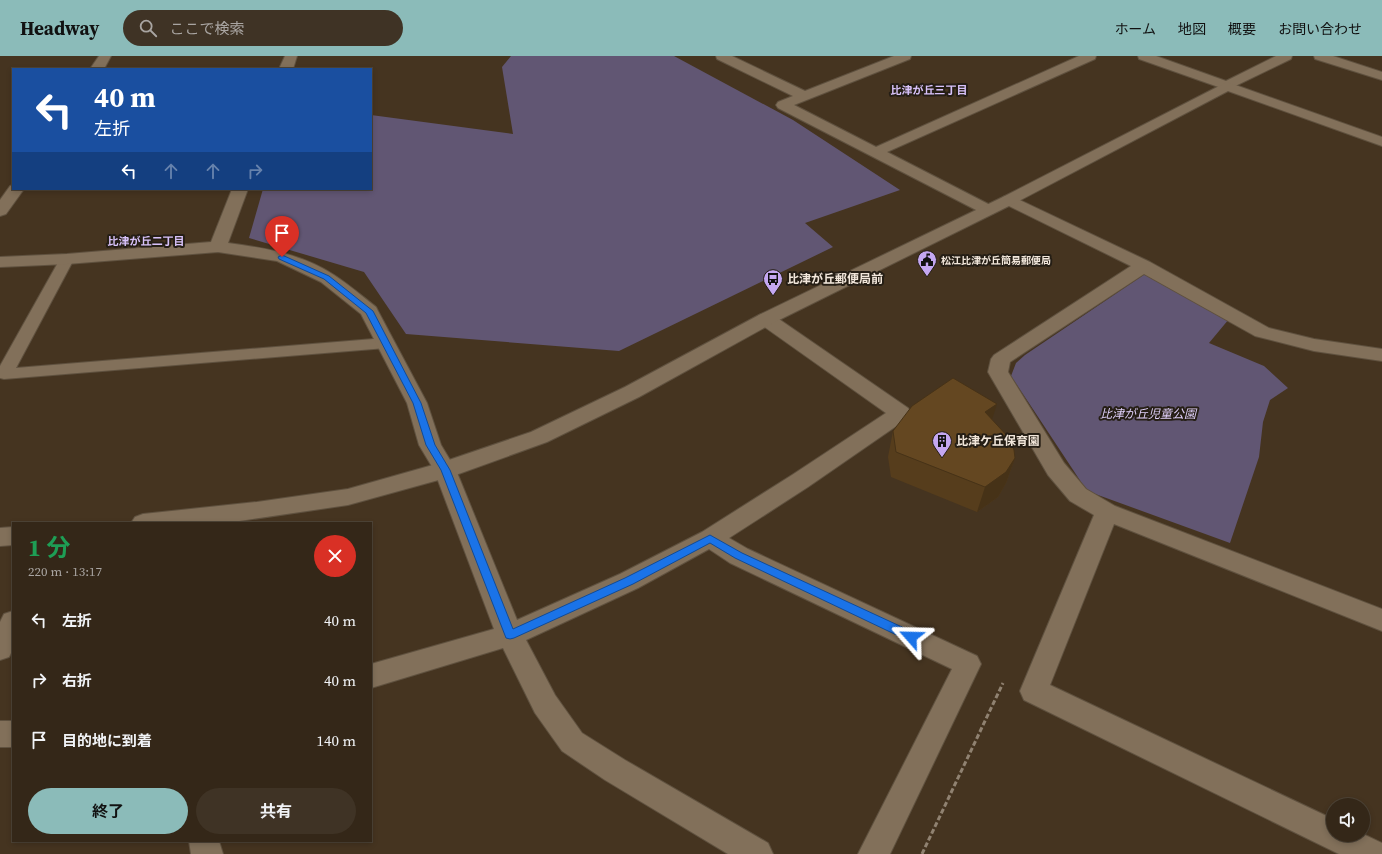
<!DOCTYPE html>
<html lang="ja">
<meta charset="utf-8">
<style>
:root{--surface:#342718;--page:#3f3325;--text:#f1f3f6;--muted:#a9a5a2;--line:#4e4437;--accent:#8bbbb9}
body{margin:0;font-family:"Source Serif 4","Noto Sans JP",serif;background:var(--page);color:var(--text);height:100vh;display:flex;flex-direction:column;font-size:15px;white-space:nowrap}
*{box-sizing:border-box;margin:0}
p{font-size:13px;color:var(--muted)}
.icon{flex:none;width:22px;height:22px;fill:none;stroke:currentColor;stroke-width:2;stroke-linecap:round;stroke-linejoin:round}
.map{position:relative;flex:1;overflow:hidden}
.drawer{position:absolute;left:12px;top:466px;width:360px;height:320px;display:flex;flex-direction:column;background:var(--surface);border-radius:0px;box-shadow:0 2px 6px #0003,0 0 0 1px var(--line)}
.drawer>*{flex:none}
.hud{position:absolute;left:12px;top:12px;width:360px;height:122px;border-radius:0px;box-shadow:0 2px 6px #0003,0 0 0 1px var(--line);background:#1a4fa0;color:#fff;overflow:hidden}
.controls{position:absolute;left:1326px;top:742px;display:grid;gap:8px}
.controls a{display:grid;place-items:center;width:44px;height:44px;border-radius:50%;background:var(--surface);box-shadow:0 2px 6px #0003,0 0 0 1px var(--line);font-size:20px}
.pin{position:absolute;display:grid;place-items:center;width:34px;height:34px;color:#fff;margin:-41px -17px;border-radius:50% 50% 50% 0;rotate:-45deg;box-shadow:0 0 4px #0007}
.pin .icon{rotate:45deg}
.me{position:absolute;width:44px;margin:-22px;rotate:295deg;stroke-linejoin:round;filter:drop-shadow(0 0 3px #0008)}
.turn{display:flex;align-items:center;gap:14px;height:84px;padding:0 16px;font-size:18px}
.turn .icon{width:52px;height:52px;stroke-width:2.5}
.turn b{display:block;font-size:28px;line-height:34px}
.lanes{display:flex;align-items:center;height:38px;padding:0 16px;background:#0003;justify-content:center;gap:20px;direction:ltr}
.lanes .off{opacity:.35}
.round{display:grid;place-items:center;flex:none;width:42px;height:42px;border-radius:21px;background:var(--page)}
.overview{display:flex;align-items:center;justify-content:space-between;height:68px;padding:0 16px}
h1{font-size:24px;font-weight:700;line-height:30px;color:#1e9e55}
.button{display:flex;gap:8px;margin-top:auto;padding:8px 16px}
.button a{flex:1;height:46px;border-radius:24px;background:var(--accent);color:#111;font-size:16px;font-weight:700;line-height:46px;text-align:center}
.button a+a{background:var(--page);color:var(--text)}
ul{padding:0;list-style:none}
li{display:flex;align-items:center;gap:12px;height:60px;padding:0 16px}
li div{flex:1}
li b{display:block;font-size:15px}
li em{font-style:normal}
header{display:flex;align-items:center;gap:24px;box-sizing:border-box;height:56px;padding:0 20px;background:var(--accent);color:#111}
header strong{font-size:19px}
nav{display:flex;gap:22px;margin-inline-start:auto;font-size:14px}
.search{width:280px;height:36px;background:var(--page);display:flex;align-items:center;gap:10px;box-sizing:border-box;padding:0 14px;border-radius:22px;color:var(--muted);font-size:15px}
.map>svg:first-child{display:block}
.green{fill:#615673}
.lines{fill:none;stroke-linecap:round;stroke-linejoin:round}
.service-casing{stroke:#5f513f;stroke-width:2}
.minor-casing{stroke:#5f513f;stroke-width:2}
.tertiary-casing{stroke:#5f513f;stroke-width:2}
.path{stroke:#908271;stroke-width:3;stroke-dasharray:5 2.5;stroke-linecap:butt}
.service{fill:#82705a;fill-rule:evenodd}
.minor{fill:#82705a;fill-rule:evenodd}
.tertiary{fill:#82705a;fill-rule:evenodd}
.wall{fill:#563d1c}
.shaded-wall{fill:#463217}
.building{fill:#644721;stroke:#463217}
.route{fill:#1a73e8;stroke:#114b97}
.labels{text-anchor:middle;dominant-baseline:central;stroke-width:4;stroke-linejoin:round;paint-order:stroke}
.far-poi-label{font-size:10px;font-weight:bold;fill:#f2e7db;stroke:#251e15;text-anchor:start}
.far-neighbourhood-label{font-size:11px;font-weight:bold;fill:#d8c2fa;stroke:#251e15}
.poi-label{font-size:12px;font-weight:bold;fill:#f2e7db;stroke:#251e15;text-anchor:start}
.park-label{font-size:12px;font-style:italic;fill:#dfd0f9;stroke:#251e15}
</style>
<header>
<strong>Headway</strong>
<div class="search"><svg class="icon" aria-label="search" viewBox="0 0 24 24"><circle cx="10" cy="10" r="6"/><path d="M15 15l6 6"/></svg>ここで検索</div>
<nav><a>ホーム</a><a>地図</a><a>概要</a><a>お問い合わせ</a></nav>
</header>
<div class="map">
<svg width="1382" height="798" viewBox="0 0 1382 798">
<rect width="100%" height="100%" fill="#453420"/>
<g class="green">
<path d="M 511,0 L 674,0 L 793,64 L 900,134 L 805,167 L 833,191 L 619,295 L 406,278 L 364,216 L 249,182 L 263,133 L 371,133 L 371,59 L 513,78 L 502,11 Z"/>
<path d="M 1148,216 L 1229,263 L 1209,287 L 1264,310 L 1288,332 L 1270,344 L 1263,366 L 1259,401 L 1230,487 L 1087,435 L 1011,320 L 1016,307 L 1025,299 Z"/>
</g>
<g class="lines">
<defs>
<path id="service" d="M 67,199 L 72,200 L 74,203 L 16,312 L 386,282 L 392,283 L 394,287 L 392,291 L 386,292 L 4,323 L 0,322 L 0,310 L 60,203 L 62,200 Z"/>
<g id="minor">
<path d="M 99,0 L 111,0 L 104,13 L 90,13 Z"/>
<path d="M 285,0 L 297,0 L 293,13 L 279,13 Z"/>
<path d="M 716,0 L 732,0 L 805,35 L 894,0 L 911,0 L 910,3 L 794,49 L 876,91 L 1079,0 L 1096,0 L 1095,3 L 887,96 L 994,151 L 996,154 L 994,157 L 988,159 L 982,157 L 778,52 L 776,49 L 778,46 L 793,40 L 717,3 Z"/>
<path d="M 1138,0 L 1156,0 L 1226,25 L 1276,0 L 1292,0 L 1291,3 L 1227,34 L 1139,3 Z"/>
<path d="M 1314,0 L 1333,0 L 1382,16 L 1382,24 L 1315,3 Z"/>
<path d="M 13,129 L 13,133 L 24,133 L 6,158 L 0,160 L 0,144 L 10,130 Z"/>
<path d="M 232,133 L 248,133 L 228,187 C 265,192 302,198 334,219 C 348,228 362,240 376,251 L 378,255 L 427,347 L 441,389 L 456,414 L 517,564 L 620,518 L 702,476 L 792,419 L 886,357 L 759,267 L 757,263 L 759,259 L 766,257 L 773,259 L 908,352 L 912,357 L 908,362 L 808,431 L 729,482 L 748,493 L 977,600 L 981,608 L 890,798 L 858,798 L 952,613 L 730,507 L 709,493 L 638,532 L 526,584 L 555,639 L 582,677 L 625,704 L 768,787 L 773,798 L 728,798 L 605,724 L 562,695 L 535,657 L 503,592 L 371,632 L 371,608 L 494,573 L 434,414 L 419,389 L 407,347 L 361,258 L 321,226 L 277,205 L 218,196 L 67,208 L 0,211 L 0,201 L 67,198 L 211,186 Z"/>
<path d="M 1009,139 L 1150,206 L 1269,272 L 1314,283 L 1382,293 L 1382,305 L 1314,295 L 1255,280 L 1144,218 L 1010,306 L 1008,316 L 1064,407 L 1086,433 L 1115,450 L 1382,553 L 1382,575 L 1114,468 L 1050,629 L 1333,763 L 1333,779 L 1363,779 L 1363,778 L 1382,787 L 1382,798 L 1339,798 L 1024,644 L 1020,635 L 1094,459 L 1070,445 L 1048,419 L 988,316 L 991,303 L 994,299 L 1131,210 L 1003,147 L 1001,144 L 1003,141 Z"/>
<path d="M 13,555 L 13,593 L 9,601 L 0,604 L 0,566 L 4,558 Z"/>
<rect x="0" y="665" width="13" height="26"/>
<path d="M 189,785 L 219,785 L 223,798 L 191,798 Z"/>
</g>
<g id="tertiary">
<path d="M 1227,26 L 1382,81 L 1382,90 L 1228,35 L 1015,147 L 773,267 L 639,341 L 547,386 L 453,420 L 348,449 L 226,467 L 131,467 L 135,461 L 143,458 L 257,446 L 348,433 L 440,407 L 531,376 L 625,331 L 759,259 L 1003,141 Z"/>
<path d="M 13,471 L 13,489 L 0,490 L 0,472 Z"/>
</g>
</defs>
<use href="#service" class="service-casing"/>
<use href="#minor" class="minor-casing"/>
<use href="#tertiary" class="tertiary-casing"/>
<path class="path" d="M 922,798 L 1003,627"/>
<use href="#service" class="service"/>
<use href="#minor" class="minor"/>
<use href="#tertiary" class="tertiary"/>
</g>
<path class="wall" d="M 992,363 L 1015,402 L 1006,427 L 998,441 L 977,456 L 891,421 L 888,401 L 893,375 Z"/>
<g class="shaded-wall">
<path d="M 997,348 L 989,373 L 985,356 Z"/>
<path d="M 1015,402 L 1006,427 L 998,441 L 977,456 L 985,431 Z"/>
</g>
<path class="building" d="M 953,322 L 997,348 L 985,356 L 1010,383 L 1014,394 L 1015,402 L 1006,416 L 985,431 L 896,396 L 893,375 L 912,350 Z"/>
<path class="route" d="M 282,199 L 329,220 L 373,255 L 421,347 L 435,389 L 450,414 L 513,573 L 625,522 L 710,479 L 742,497 L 915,577 L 916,581 L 915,584 L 911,585 L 907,584 L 735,502 L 710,487 L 633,528 L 514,582 L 510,583 L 506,582 L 441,414 L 426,389 L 413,347 L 366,257 L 324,223 L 279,203 L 278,201 Z"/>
<defs>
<symbol id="civic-pin" viewBox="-11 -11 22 30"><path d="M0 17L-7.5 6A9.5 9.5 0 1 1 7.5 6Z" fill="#c4a7f1" stroke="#251e15"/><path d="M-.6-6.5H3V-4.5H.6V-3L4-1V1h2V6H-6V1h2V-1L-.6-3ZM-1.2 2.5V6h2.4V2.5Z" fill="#111"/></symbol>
<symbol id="bus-pin" viewBox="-11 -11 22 30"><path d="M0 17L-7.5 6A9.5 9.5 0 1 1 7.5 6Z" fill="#c4a7f1" stroke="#251e15"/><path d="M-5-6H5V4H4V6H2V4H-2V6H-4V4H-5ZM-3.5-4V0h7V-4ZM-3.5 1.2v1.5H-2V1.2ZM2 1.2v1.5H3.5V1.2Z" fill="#111"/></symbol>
<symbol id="building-pin" viewBox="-11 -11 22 30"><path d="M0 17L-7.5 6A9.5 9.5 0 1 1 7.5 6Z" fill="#c4a7f1" stroke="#251e15"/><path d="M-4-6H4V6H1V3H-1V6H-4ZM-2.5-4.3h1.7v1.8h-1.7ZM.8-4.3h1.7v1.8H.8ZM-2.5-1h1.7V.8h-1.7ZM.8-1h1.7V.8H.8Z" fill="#111"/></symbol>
</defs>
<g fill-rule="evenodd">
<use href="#civic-pin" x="916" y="193" width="22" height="30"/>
<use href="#bus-pin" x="762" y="212" width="22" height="30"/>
<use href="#building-pin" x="931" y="374" width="22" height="30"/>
</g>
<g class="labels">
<g class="far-poi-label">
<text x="941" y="204">松江比津が丘簡易郵便局</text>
</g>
<g class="far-neighbourhood-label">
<text x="929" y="34">比津が丘三丁目</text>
<text x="146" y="185">比津が丘二丁目</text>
</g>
<g class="poi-label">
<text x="787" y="223">比津が丘郵便局前</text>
<text x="956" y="385">比津ケ丘保育園</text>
</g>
<g class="park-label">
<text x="1148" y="358">比津が丘児童公園</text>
</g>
</g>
</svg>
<div class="controls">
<a><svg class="icon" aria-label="sound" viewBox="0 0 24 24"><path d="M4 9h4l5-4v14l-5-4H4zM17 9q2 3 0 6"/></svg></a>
</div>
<div class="pin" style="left:282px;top:201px;background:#d93025"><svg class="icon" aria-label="arrive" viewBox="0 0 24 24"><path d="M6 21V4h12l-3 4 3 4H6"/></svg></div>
<svg class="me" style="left:911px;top:581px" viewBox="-20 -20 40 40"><path d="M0-17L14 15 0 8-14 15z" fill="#1a73e8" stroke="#fff" stroke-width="4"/></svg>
<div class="hud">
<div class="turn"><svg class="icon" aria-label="left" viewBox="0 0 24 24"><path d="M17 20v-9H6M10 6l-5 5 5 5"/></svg><div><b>40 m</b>左折</div></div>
<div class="lanes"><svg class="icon" aria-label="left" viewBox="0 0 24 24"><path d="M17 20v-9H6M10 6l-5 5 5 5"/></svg><svg class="icon off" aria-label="ahead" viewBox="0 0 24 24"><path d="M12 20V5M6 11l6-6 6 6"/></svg><svg class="icon off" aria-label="ahead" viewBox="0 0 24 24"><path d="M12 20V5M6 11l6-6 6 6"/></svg><svg class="icon off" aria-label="right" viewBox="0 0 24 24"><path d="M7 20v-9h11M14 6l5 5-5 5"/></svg></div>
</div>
<section class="drawer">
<div class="overview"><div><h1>1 分</h1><p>220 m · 13:17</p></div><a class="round" style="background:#d93025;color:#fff"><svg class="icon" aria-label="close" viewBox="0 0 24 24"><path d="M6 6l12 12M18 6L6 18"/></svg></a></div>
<ul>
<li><svg class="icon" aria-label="left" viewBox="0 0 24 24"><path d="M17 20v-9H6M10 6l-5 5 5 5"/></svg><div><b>左折</b></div><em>40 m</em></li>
<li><svg class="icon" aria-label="right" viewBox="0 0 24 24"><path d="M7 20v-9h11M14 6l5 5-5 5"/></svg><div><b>右折</b></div><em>40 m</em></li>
<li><svg class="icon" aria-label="arrive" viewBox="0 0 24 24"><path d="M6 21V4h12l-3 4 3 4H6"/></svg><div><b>目的地に到着</b></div><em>140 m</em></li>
</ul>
<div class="button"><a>終了</a><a>共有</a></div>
</section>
</div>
